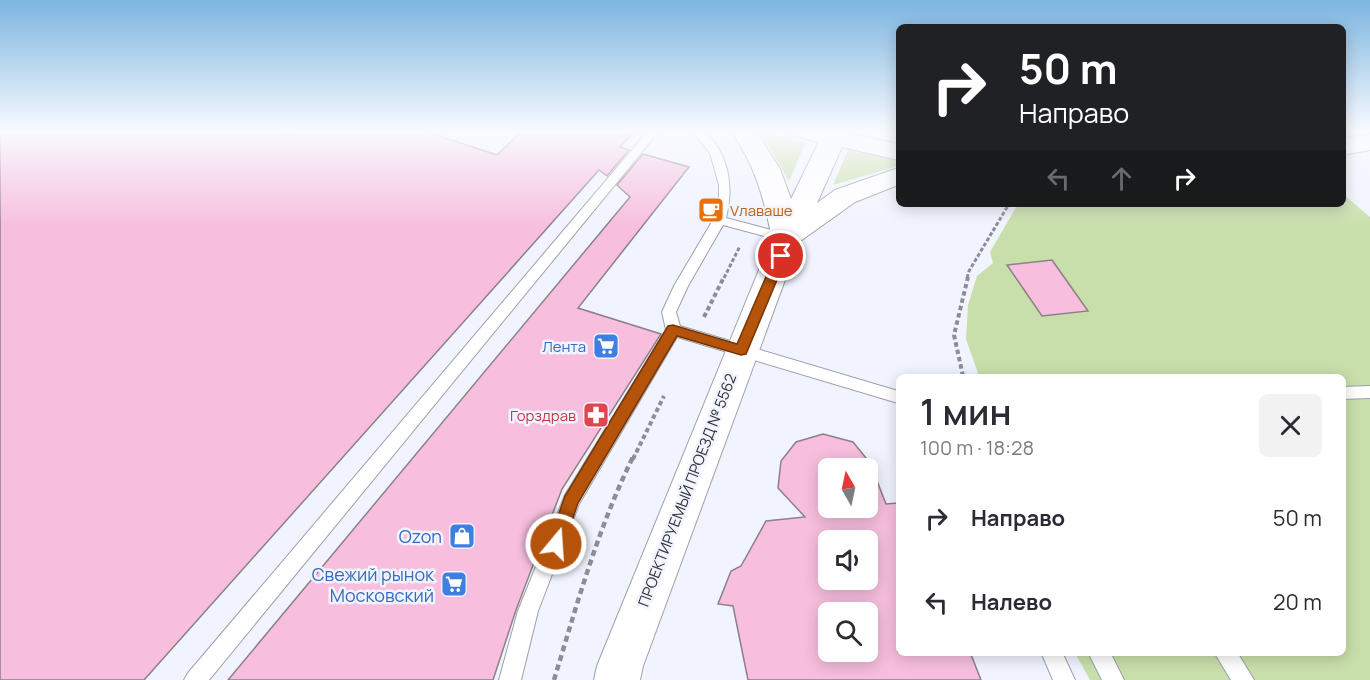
<!DOCTYPE html>
<html lang="ru">
<meta charset="utf-8">
<style>
:root{--surface:#fff;--page:#f2f2f3;--text:#2b2b33;--muted:#7c7c81}
body{margin:0;font-family:Manrope,sans-serif;background:var(--page);color:var(--text);height:100vh;display:flex;flex-direction:column;font-size:22px;white-space:nowrap}
*{box-sizing:border-box;margin:0}
p{font-size:20px;color:var(--muted)}
.icon{flex:none;width:33px;height:33px;fill:none;stroke:currentColor;stroke-width:2;stroke-linecap:round;stroke-linejoin:round}
.map{position:relative;flex:1;overflow:hidden}
.details{position:absolute;left:896px;top:374px;width:450px;height:282px;display:flex;flex-direction:column;background:var(--surface);border-radius:9px;box-shadow:0 3px 15px #0003}
.details>*{flex:none}
.banner{position:absolute;left:896px;top:24px;width:450px;height:183px;border-radius:9px;box-shadow:0 3px 15px #0003;background:#202124;color:#fff;overflow:hidden}
.needle{width:39px;rotate:351deg}
.tools{position:absolute;left:818px;top:458px;display:grid;gap:12px}
.tools a{display:grid;place-items:center;width:60px;height:60px;border-radius:9px;background:var(--surface);box-shadow:0 3px 15px #0003;font-size:30px}
.pin{position:absolute;display:grid;place-items:center;width:51px;height:51px;color:#fff;margin:-26px;border:3px solid #fff;border-radius:50%;box-shadow:0 2px 6px #0007}
.me{position:absolute;width:66px;margin:-33px;rotate:18deg;stroke-linejoin:round;filter:drop-shadow(0 0 4px #0008)}
.turn{display:flex;align-items:center;gap:21px;height:126px;padding:0 24px;font-size:27px}
.turn .icon{width:78px;height:78px;stroke-width:2.5}
.turn b{display:block;font-size:42px;line-height:51px}
.lanes{display:flex;align-items:center;height:57px;padding:0 24px;background:#0003;justify-content:center;gap:30px;direction:ltr}
.lanes .off{opacity:.35}
.round{display:grid;place-items:center;flex:none;width:63px;height:63px;border-radius:9px;background:var(--page)}
.head{display:flex;align-items:center;justify-content:space-between;height:102px;padding:0 24px}
h1{font-size:36px;font-weight:600;line-height:45px}
ul{padding:0;list-style:none}
li{display:flex;align-items:center;gap:18px;height:84px;padding:0 24px}
li div{flex:1}
li b{display:block;font-size:22px}
li em{font-style:normal}
.map>svg:first-child{display:block}
.green{fill:#c9dfab}
.building{fill:#f7bede;stroke:#8b8186;stroke-width:1.5;fill-rule:evenodd}
.lines{fill:none;stroke-linecap:round;stroke-linejoin:round}
.service-casing{stroke:#9da0a9;stroke-width:2}
.tertiary-casing{stroke:#9da0a9;stroke-width:2}
.path-far2{stroke:#8c8e96;stroke-width:3;stroke-dasharray:4 2;stroke-linecap:butt}
.path-far1{stroke:#8c8e96;stroke-width:4;stroke-dasharray:4.5 3;stroke-linecap:butt}
.path{stroke:#8c8e96;stroke-width:4.5;stroke-dasharray:6 4;stroke-linecap:butt}
.service{fill:#fff;fill-rule:evenodd}
.tertiary{fill:#fff;fill-rule:evenodd}
.route{fill:#b45309;stroke:#753606;stroke-width:1.5}
.labels{text-anchor:middle;dominant-baseline:central;stroke-width:5;stroke-linejoin:round;paint-order:stroke}
.food-label{font-size:15px;fill:#c56008;stroke:#f1f4ff;text-anchor:start}
.shop-label{font-size:15px;fill:#366cbe;stroke:#f1f4ff;text-anchor:end}
.health-label{font-size:15px;fill:#be3a42;stroke:#f1f4ff;text-anchor:end}
.street-label{font-size:15px;fill:#323337;stroke:#f1f4ff}
.near-shop-label{font-size:18px;fill:#366cbe;stroke:#f1f4ff;text-anchor:end}
</style>
<div class="map">
<svg width="1370" height="680" viewBox="0 0 1370 680">
<rect width="100%" height="100%" fill="#f1f4ff"/>
<g class="green">
<path d="M 761,133 L 806,142 L 789,181 Z"/>
<path d="M 848,150 L 898,161 L 898,166 L 833,185 Z"/>
<path d="M 1343,194 L 1370,217 L 1370,680 L 1090,680 L 1075,653 L 1342,652 L 1342,376 L 979,376 L 966,339 L 968,305 L 977,276 L 993,263 L 990,252 L 1018,204 L 1342,204 Z"/>
</g>
<g class="building">
<path d="M 0,131 L 277,131 L 292,136 L 299,131 L 424,131 L 497,155 L 522,131 L 634,131 L 620,147 L 629,150 L 607,176 L 599,170 L 144,680 L 0,680 Z"/>
<path d="M 643,154 L 689,167 L 578,308 L 661,334 L 562,489 L 516,610 L 493,680 L 228,680 L 630,197 L 617,185 Z"/>
<path d="M 1052,260 L 1088,311 L 1042,316 L 1007,265 Z"/>
<path d="M 823,434 L 853,442 L 870,463 L 886,504 L 898,503 L 898,652 L 970,652 L 981,680 L 748,680 L 733,606 L 718,604 L 731,571 L 741,566 L 766,521 L 805,517 L 778,488 L 781,461 L 796,442 ZM 828,468 L 867,468 L 867,507 L 828,507 ZM 828,540 L 867,540 L 867,579 L 828,579 ZM 828,612 L 867,612 L 867,651 L 828,651 Z"/>
</g>
<g class="lines">
<defs>
<g id="service">
<path d="M 648,131 L 659,131 L 209,680 L 184,680 L 188,673 Z"/>
<path d="M 692,131 L 704,131 C 729,154 734,186 726,218 L 791,235 L 793,238 L 786,242 L 723,225 L 688,286 L 676,312 L 680,326 L 898,391 L 898,403 L 677,337 L 579,504 L 538,611 L 521,680 L 499,680 L 518,611 L 565,495 L 666,330 L 662,312 L 674,286 L 713,220 L 719,197 L 719,185 L 710,153 Z"/>
<path d="M 1370,386 L 1370,398 L 1342,399 L 1342,387 Z"/>
<path d="M 1041,652 L 1062,652 L 1075,680 L 1053,680 Z"/>
<path d="M 1088,652 L 1110,652 L 1124,680 L 1102,680 Z"/>
<path d="M 1214,652 L 1237,652 L 1254,680 L 1231,680 Z"/>
</g>
<g id="tertiary">
<path d="M 731,131 L 756,131 L 780,169 L 791,199 L 819,142 L 794,136 L 791,131 L 838,131 L 898,144 L 898,160 L 842,147 L 817,203 L 835,190 L 898,168 L 898,185 L 855,202 L 799,242 L 643,666 L 640,680 L 594,680 L 597,666 L 772,238 C 763,196 756,167 731,131 Z"/>
<path d="M 1370,134 L 1370,150 L 1342,155 L 1342,139 Z"/>
</g>
</defs>
<use href="#service" class="service-casing"/>
<use href="#tertiary" class="tertiary-casing"/>
<g class="path-far2">
<path d="M 724,278 L 740,246"/>
<path d="M 967,278 L 969,271 L 1009,204"/>
</g>
<g class="path-far1">
<path d="M 704,317 L 724,277"/>
<path d="M 963,376 L 954,335 L 968,277"/>
<path d="M 633,459 L 664,396"/>
</g>
<path class="path" d="M 554,680 C 577,604 598,528 633,457"/>
<use href="#service" class="service"/>
<use href="#tertiary" class="tertiary"/>
</g>
<linearGradient id="sky" x2="0" y2="1"><stop stop-color="#7cb5e0"/><stop offset="0.58" stop-color="#f9faff"/><stop offset="1" stop-color="#f9faff" stop-opacity="0"/></linearGradient>
<rect width="1370" height="226" fill="url(#sky)"/>
<path class="route" d="M 781,251 L 787,256 L 746,354 L 741,355 L 677,336 L 578,503 L 562,550 L 556,552 L 550,550 L 548,544 L 565,496 L 668,326 L 673,325 L 737,344 L 775,256 Z"/>
<defs>
<symbol id="cafe-square" viewBox="-11 -11 22 22"><rect x="-9" y="-9" width="18" height="18" rx="4" fill="#e8710a" stroke="#f1f4ff"/><path d="M-5.5-4.5H6V0H3Q3 3.5 0 3.5H-2.5Q-5.5 3.5-5.5 0ZM3-3.2v2h1.7v-2ZM-6 4.5H4V6H-6Z" fill="#fff"/></symbol>
<symbol id="supermarket-square" viewBox="-11 -11 22 22"><rect x="-9" y="-9" width="18" height="18" rx="4" fill="#3f7fe0" stroke="#f1f4ff"/><path d="M-6-5.5h2.5l.6 2H6L4.5 2H-2.5L-4.4-4H-6ZM-1.5 3.2a1.3 1.3 0 1 0 .1 0ZM3 3.2a1.3 1.3 0 1 0 .1 0Z" fill="#fff"/></symbol>
<symbol id="pharmacy-square" viewBox="-11 -11 22 22"><rect x="-9" y="-9" width="18" height="18" rx="4" fill="#e0444e" stroke="#f1f4ff"/><path d="M-2-6h4v4h4v4h-4v4h-4v-4h-4v-4h4Z" fill="#fff"/></symbol>
<symbol id="shop-square" viewBox="-11 -11 22 22"><rect x="-9" y="-9" width="18" height="18" rx="4" fill="#3f7fe0" stroke="#f1f4ff"/><path d="M-5-2.5h2.3a2.7 3.5 0 0 1 5.4 0H5L5.5 6h-11ZM-1.5-2.5h3a1.5 2.3 0 0 0-3 0Z" fill="#fff"/></symbol>
</defs>
<g fill-rule="evenodd">
<use href="#cafe-square" x="696" y="195" width="30" height="30"/>
<use href="#supermarket-square" x="591" y="331" width="30" height="30"/>
<use href="#pharmacy-square" x="581" y="400" width="30" height="30"/>
<use href="#shop-square" x="447" y="521" width="30" height="30"/>
<use href="#supermarket-square" x="439" y="569" width="30" height="30"/>
</g>
<g class="labels">
<g class="food-label">
<text x="730" y="210">Vлаваше</text>
</g>
<g class="shop-label">
<text x="586" y="346">Лента</text>
</g>
<g class="health-label">
<text x="576" y="415">Горздрав</text>
</g>
<g class="street-label">
<text transform="translate(687 490) rotate(-69)">ПРОЕКТИРУЕМЫЙ ПРОЕЗД № 5562</text>
</g>
<g class="near-shop-label">
<text x="442" y="536">Ozon</text>
<text x="434" y="574">Свежий рынок<tspan x="434" dy="21">Московский</tspan></text>
</g>
</g>
</svg>
<div class="tools">
<a><svg class="needle" viewBox="-14 -14 28 28"><path d="M0-13l5 13h-10z" fill="#e53935"/><path d="M0 13l5-13h-10z" fill="#7c7c81"/></svg></a>
<a><svg class="icon" aria-label="sound" viewBox="0 0 24 24"><path d="M4 9h4l5-4v14l-5-4H4zM17 9q2 3 0 6"/></svg></a>
<a><svg class="icon" aria-label="search" viewBox="0 0 24 24"><circle cx="10" cy="10" r="6"/><path d="M15 15l6 6"/></svg></a>
</div>
<div class="pin" style="left:781px;top:256px;background:#d93025"><svg class="icon" aria-label="arrive" viewBox="0 0 24 24"><path d="M6 21V4h12l-3 4 3 4H6"/></svg></div>
<svg class="me" style="left:556px;top:544px" viewBox="-20 -20 40 40"><circle r="17" fill="#b45309" stroke="#fff" stroke-width="3"/><path d="M0-11L8 9 0 5-8 9z" fill="#fff"/></svg>
<div class="banner">
<div class="turn"><svg class="icon" aria-label="right" viewBox="0 0 24 24"><path d="M7 20v-9h11M14 6l5 5-5 5"/></svg><div><b>50 m</b>Направо</div></div>
<div class="lanes"><svg class="icon off" aria-label="left" viewBox="0 0 24 24"><path d="M17 20v-9H6M10 6l-5 5 5 5"/></svg><svg class="icon off" aria-label="ahead" viewBox="0 0 24 24"><path d="M12 20V5M6 11l6-6 6 6"/></svg><svg class="icon" aria-label="right" viewBox="0 0 24 24"><path d="M7 20v-9h11M14 6l5 5-5 5"/></svg></div>
</div>
<section class="details">
<div class="head"><div><h1>1 мин</h1><p>100 m · 18:28</p></div><a class="round"><svg class="icon" aria-label="close" viewBox="0 0 24 24"><path d="M6 6l12 12M18 6L6 18"/></svg></a></div>
<ul>
<li><svg class="icon" aria-label="right" viewBox="0 0 24 24"><path d="M7 20v-9h11M14 6l5 5-5 5"/></svg><div><b>Направо</b></div><em>50 m</em></li>
<li><svg class="icon" aria-label="left" viewBox="0 0 24 24"><path d="M17 20v-9H6M10 6l-5 5 5 5"/></svg><div><b>Налево</b></div><em>20 m</em></li>
</ul>
</section>
</div>
